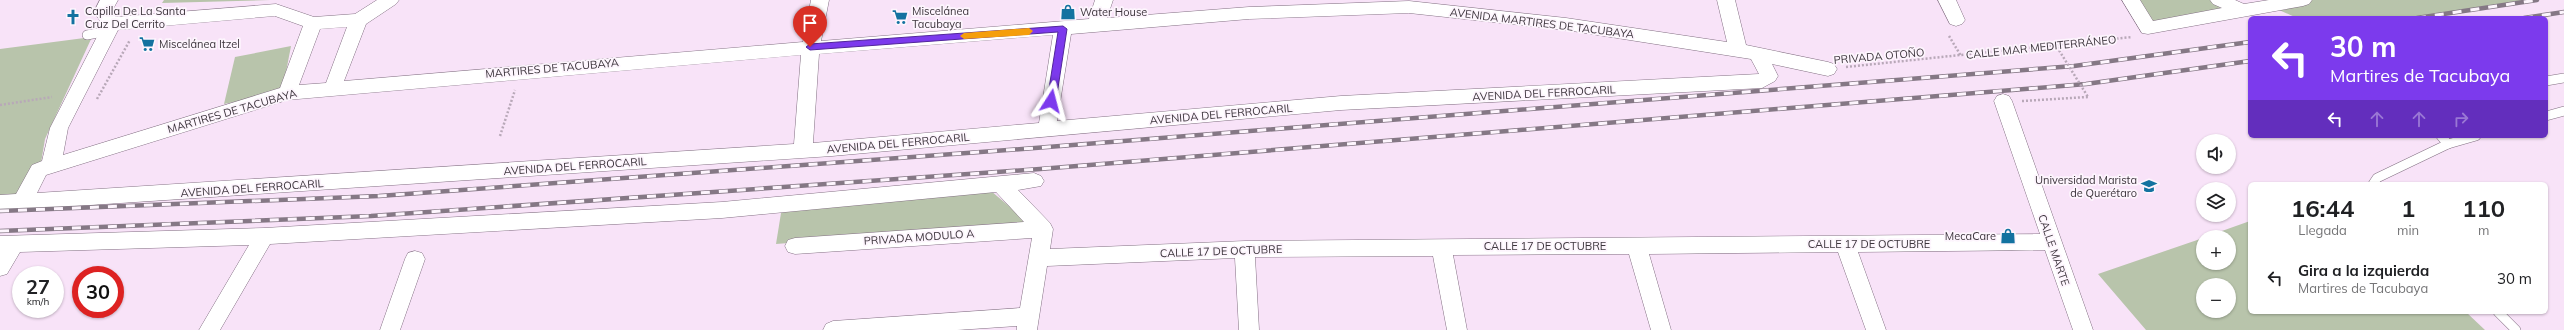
<!DOCTYPE html>
<html lang="es">
<meta charset="utf-8">
<style>
:root{--surface:#fff;--page:#f2f2f2;--text:#202124;--muted:#757577}
body{margin:0;font-family:Mulish,sans-serif;background:var(--page);color:var(--text);height:100vh;display:flex;flex-direction:column;font-size:15px;white-space:nowrap}
*{box-sizing:border-box;margin:0}
p{font-size:13px;color:var(--muted)}
.icon{flex:none;width:22px;height:22px;fill:none;stroke:currentColor;stroke-width:2;stroke-linecap:round;stroke-linejoin:round}
.map{position:relative;flex:1;overflow:hidden}
.sheet{position:absolute;left:2248px;top:182px;width:300px;height:132px;display:flex;flex-direction:column;background:var(--surface);border-radius:6px;box-shadow:0 1px 3px #0004}
.sheet>*{flex:none}
.banner{position:absolute;left:2248px;top:16px;width:300px;height:122px;border-radius:6px;box-shadow:0 1px 3px #0004;background:#7c3aed;color:#fff;overflow:hidden}
.tools{position:absolute;left:2196px;top:134px;display:grid;gap:8px}
.tools a{display:grid;place-items:center;width:40px;height:40px;border-radius:50%;background:var(--surface);box-shadow:0 1px 3px #0004;font-size:20px}
.speed{position:absolute;left:12px;top:266px;display:flex;gap:8px;font-size:20px;font-weight:700;text-align:center}
.speed>*{display:grid;place-content:center;width:52px;height:52px;border-radius:50%;background:var(--surface);box-shadow:0 1px 3px #0004;line-height:1}
.speed small{font-size:10px;font-weight:400}
.speed .limit{border:6px solid #d22;background:#fff;color:#111}
.pin{position:absolute;display:grid;place-items:center;width:34px;height:34px;color:#fff;margin:-41px -17px;border-radius:50% 50% 50% 0;rotate:-45deg;box-shadow:0 0 4px #0007}
.pin .icon{rotate:45deg}
.me{position:absolute;width:44px;margin:-22px;rotate:9deg;stroke-linejoin:round;filter:drop-shadow(0 0 3px #0008)}
.turn{display:flex;align-items:center;gap:14px;height:84px;padding:0 16px;font-size:18px}
.turn .icon{width:52px;height:52px;stroke-width:2.5}
.turn b{display:block;font-size:28px;line-height:34px}
.lanes{display:flex;align-items:center;height:38px;padding:0 16px;background:#0003;justify-content:center;gap:20px;direction:ltr}
.lanes .off{opacity:.35}
.eta{display:flex;justify-content:space-evenly;align-items:center;height:68px;text-align:center}
.eta b{font-size:24px;font-weight:700;line-height:28px}
ul{padding:0;list-style:none}
li{display:flex;align-items:center;gap:12px;height:56px;padding:0 16px}
li div{flex:1}
li b{display:block;font-size:15px}
li em{font-style:normal}
.map>svg:first-child{display:block}
.green{fill:#b8c4ab;fill-rule:evenodd}
.lines{fill:none;stroke-linecap:round;stroke-linejoin:round}
.lane-casing{stroke:#837083;stroke-width:10}
.street-casing{stroke:#837083;stroke-width:1}
.path{stroke:#b8a8b8;stroke-width:2.5;stroke-dasharray:2 2;stroke-linecap:butt}
.lane{stroke:#fff;stroke-width:9}
.street{fill:#fff;fill-rule:evenodd}
.rail-casing{stroke:#857885;stroke-width:4.5}
.rail{stroke:#fdf5fd;stroke-width:3;stroke-dasharray:9;stroke-linecap:butt}
.path-bridge{stroke:#b8a8b8;stroke-width:2.5;stroke-dasharray:2 2;stroke-linecap:butt}
.route{fill:#7c3aed;stroke:#51269a}
.slow{fill:#f59e0b}
.labels{text-anchor:middle;dominant-baseline:central;stroke-width:3.5;stroke-linejoin:round;paint-order:stroke}
.poi-label{font-size:11px;fill:#3d353d;stroke:#fdf5fd;text-anchor:start}
.street-label{font-size:11px;fill:#3d353d;stroke:#fdf5fd}
</style>
<div class="map">
<svg width="2564" height="330" viewBox="0 0 2564 330">
<rect width="100%" height="100%" fill="#f8e3f8"/>
<g class="green">
<path d="M 164,0 L 270,0 L 162,3 Z"/>
<path d="M 2134,0 L 2218,0 L 2242,11 L 2150,27 Z"/>
<path d="M 2306,0 L 2537,0 L 2417,18 L 2297,18 L 2270,6 Z"/>
<path d="M 92,37 L 45,139 L 41,163 L 17,196 L 0,197 L 0,49 Z"/>
<path d="M 291,46 L 282,93 L 224,104 L 235,57 Z"/>
<path d="M 991,191 L 1030,224 L 776,244 L 782,207 Z"/>
<path d="M 2250,221 L 2250,312 L 2466,312 L 2485,330 L 2146,330 L 2098,274 L 2203,238 L 2203,263 L 2229,263 L 2229,237 L 2205,237 ZM 2203,285 L 2229,285 L 2229,311 L 2203,311 Z"/>
</g>
<g class="lines">
<defs>
<g id="lane">
<path d="M 87,35 L 108,31"/>
<path d="M 2546,81 L 2564,78"/>
<path d="M 2546,116 L 2564,111"/>
<path d="M 2441,136 L 2448,144"/>
<path d="M 2373,184 L 2377,178 L 2448,144 L 2476,136"/>
<path d="M 2498,312 L 2516,330"/>
</g>
<g id="street">
<path d="M 100,0 L 118,0 L 112,11 L 116,17 L 276,4 L 314,17 L 355,14 L 377,0 L 399,0 L 396,4 L 366,24 L 344,81 L 803,42 L 811,0 L 829,0 L 821,41 L 1089,19 L 1095,0 L 1113,0 L 1107,18 L 1249,7 L 1409,1 L 1566,18 L 1727,42 L 1717,0 L 1735,0 L 1746,45 L 1828,62 L 1834,64 L 1837,69 L 1834,74 L 1828,76 L 1772,64 L 1778,76 L 1775,81 L 1762,88 L 1341,110 L 832,156 L 0,211 L 0,195 L 16,194 L 32,165 L 42,161 L 50,128 L 103,25 L 94,12 ZM 1409,13 L 1566,30 L 1738,57 L 1751,59 L 1759,74 L 1341,96 L 1057,121 L 1071,34 L 1249,19 ZM 275,16 L 303,26 L 280,88 L 63,155 L 68,128 L 118,30 ZM 347,27 L 326,83 L 299,85 L 320,29 ZM 1053,35 L 1039,123 L 813,143 L 819,54 ZM 801,55 L 794,144 L 37,193 L 46,175 L 287,100 Z"/>
<path d="M 1938,0 L 1956,0 L 1965,20 L 1962,24 L 1956,26 L 1950,24 Z"/>
<path d="M 2122,0 L 2140,0 L 2153,21 L 2222,8 L 2213,4 L 2210,0 L 2235,0 L 2244,4 L 2269,0 L 2312,0 L 2309,4 L 2303,6 L 2148,34 L 2142,33 Z"/>
<path d="M 2003,94 L 2009,96 L 2012,101 L 2093,330 L 2073,330 L 2045,250 L 1858,252 L 1886,330 L 1866,330 L 1838,252 L 1649,254 L 1671,330 L 1651,330 L 1629,254 L 1453,255 L 1467,330 L 1447,330 L 1433,256 L 1255,257 L 1259,330 L 1239,330 L 1235,258 L 1047,266 L 1037,330 L 1017,330 L 1017,326 L 957,330 L 823,330 L 826,324 L 833,321 L 1020,308 L 1032,238 L 795,254 L 788,252 L 785,246 L 788,240 L 795,238 L 1024,222 L 996,192 L 722,218 L 270,244 L 220,330 L 199,330 L 249,245 L 20,252 L 7,274 L 0,276 L 0,236 L 264,228 L 722,202 L 1034,173 L 1041,176 L 1044,181 L 1041,186 L 1018,190 L 1050,223 L 1053,229 L 1050,249 L 1245,241 L 2040,234 L 1994,101 L 1997,96 Z"/>
<path d="M 415,251 L 422,253 L 425,259 L 400,330 L 380,330 L 405,259 L 408,253 Z"/>
</g>
</defs>
<use href="#lane" class="lane-casing"/>
<use href="#street" class="street-casing"/>
<g class="path">
<path d="M 1949,36 L 1961,56"/>
<path d="M 1846,67 L 2132,37"/>
<path d="M 97,99 L 130,40"/>
<path d="M 2022,101 L 2088,97"/>
<path d="M 0,105 L 52,97"/>
<path d="M 500,136 L 515,90"/>
</g>
<use href="#lane" class="lane"/>
<use href="#street" class="street"/>
<defs>
<g id="rail">
<path d="M 2417,18 L 2537,0"/>
<path d="M 2524,18 L 2564,12"/>
<path d="M 0,211 L 379,196 L 1035,148 L 2074,66 L 2250,42"/>
<path d="M 0,231 L 371,216 L 1040,169 L 2086,84 L 2250,61"/>
</g>
</defs>
<use href="#rail" class="rail-casing"/>
<use href="#rail" class="rail"/>
<path class="path-bridge" d="M 2057,47 L 2088,97"/>
</g>
<path class="route" d="M 1063,26 L 1067,29 L 1056,101 L 1051,104 L 1047,101 L 1058,32 L 810,50 L 806,47 L 810,44 Z"/>
<path class="slow" d="M 1029,28 L 1033,31 L 1029,35 L 964,39 L 960,36 L 964,33 Z"/>
<defs>
<symbol id="shop-bare" viewBox="-9 -9 18 18"><path d="M-5-2.5h2.3a2.7 3.5 0 0 1 5.4 0H5L5.5 6h-11ZM-1.5-2.5h3a1.5 2.3 0 0 0-3 0Z" fill="#1372a0" stroke="#fdf5fd" stroke-width="2.5" paint-order="stroke"/></symbol>
<symbol id="church-bare" viewBox="-9 -9 18 18"><path d="M-1.2-6h2.4v3.5h3.3v2.4h-3.3V6h-2.4V-.1h-3.3v-2.4h3.3Z" fill="#1372a0" stroke="#fdf5fd" stroke-width="2.5" paint-order="stroke"/></symbol>
<symbol id="supermarket-bare" viewBox="-9 -9 18 18"><path d="M-6-5.5h2.5l.6 2H6L4.5 2H-2.5L-4.4-4H-6ZM-1.5 3.2a1.3 1.3 0 1 0 .1 0ZM3 3.2a1.3 1.3 0 1 0 .1 0Z" fill="#1372a0" stroke="#fdf5fd" stroke-width="2.5" paint-order="stroke"/></symbol>
<symbol id="university-bare" viewBox="-9 -9 18 18"><path d="M0-5L7-2L0 1L-7-2ZM-4 1L0 2.5L4 1V4Q0 6-4 4Z" fill="#1372a0" stroke="#fdf5fd" stroke-width="2.5" paint-order="stroke"/></symbol>
</defs>
<g fill-rule="evenodd">
<use href="#shop-bare" x="1057" y="1" width="22" height="22"/>
<use href="#church-bare" x="62" y="6" width="22" height="22"/>
<use href="#supermarket-bare" x="889" y="6" width="22" height="22"/>
<use href="#supermarket-bare" x="136" y="33" width="22" height="22"/>
<use href="#university-bare" x="2138" y="175" width="22" height="22"/>
<use href="#shop-bare" x="1997" y="225" width="22" height="22"/>
</g>
<g class="labels">
<g class="poi-label">
<text x="85" y="11">Capilla De La Santa<tspan x="85" dy="13">Cruz Del Cerrito</tspan></text>
<text x="912" y="11">Miscelánea<tspan x="912" dy="13">Tacubaya</tspan></text>
<text x="1080" y="12">Water House</text>
<text x="159" y="44">Miscelánea Itzel</text>
<text x="2137" y="180" text-anchor="end">Universidad Marista<tspan x="2137" dy="13">de Querétaro</tspan></text>
<text x="1996" y="236" text-anchor="end">MecaCare</text>
</g>
<g class="street-label">
<text transform="translate(1542 23) rotate(7)">AVENIDA MARTIRES DE TACUBAYA</text>
<text transform="translate(2041 47) rotate(-6)">CALLE MAR MEDITERRÁNEO</text>
<text transform="translate(1879 56) rotate(-5)">PRIVADA OTOÑO</text>
<text transform="translate(552 68) rotate(-5)">MARTIRES DE TACUBAYA</text>
<text transform="translate(1544 93) rotate(-3)">AVENIDA DEL FERROCARIL</text>
<text transform="translate(232 111) rotate(-16)">MARTIRES DE TACUBAYA</text>
<text transform="translate(1221 114) rotate(-5)">AVENIDA DEL FERROCARIL</text>
<text transform="translate(898 143) rotate(-5)">AVENIDA DEL FERROCARIL</text>
<text transform="translate(575 166) rotate(-4)">AVENIDA DEL FERROCARIL</text>
<text transform="translate(252 188) rotate(-4)">AVENIDA DEL FERROCARIL</text>
<text transform="translate(919 237) rotate(-4)">PRIVADA MODULO A</text>
<text x="1869" y="244">CALLE 17 DE OCTUBRE</text>
<text x="1545" y="246">CALLE 17 DE OCTUBRE</text>
<text transform="translate(2054 250) rotate(71)">CALLE MARTE</text>
<text transform="translate(1221 251) rotate(-2)">CALLE 17 DE OCTUBRE</text>
</g>
</g>
</svg>
<div class="tools">
<a><svg class="icon" aria-label="sound" viewBox="0 0 24 24"><path d="M4 9h4l5-4v14l-5-4H4zM17 9q2 3 0 6"/></svg></a>
<a><svg class="icon" aria-label="layers" viewBox="0 0 24 24"><path d="M12 4l9 5-9 5-9-5zM3 14l9 5 9-5"/></svg></a>
<a>+</a>
<a>−</a>
</div>
<div class="speed"><div>27<small>km/h</small></div><div class="limit">30</div></div>
<div class="pin" style="left:810px;top:47px;background:#d93025"><svg class="icon" aria-label="arrive" viewBox="0 0 24 24"><path d="M6 21V4h12l-3 4 3 4H6"/></svg></div>
<svg class="me" style="left:1051px;top:101px" viewBox="-20 -20 40 40"><path d="M0-17L14 15 0 8-14 15z" fill="#7c3aed" stroke="#fff" stroke-width="4"/></svg>
<div class="banner">
<div class="turn"><svg class="icon" aria-label="left" viewBox="0 0 24 24"><path d="M17 20v-9H6M10 6l-5 5 5 5"/></svg><div><b>30 m</b>Martires de Tacubaya</div></div>
<div class="lanes"><svg class="icon" aria-label="left" viewBox="0 0 24 24"><path d="M17 20v-9H6M10 6l-5 5 5 5"/></svg><svg class="icon off" aria-label="ahead" viewBox="0 0 24 24"><path d="M12 20V5M6 11l6-6 6 6"/></svg><svg class="icon off" aria-label="ahead" viewBox="0 0 24 24"><path d="M12 20V5M6 11l6-6 6 6"/></svg><svg class="icon off" aria-label="right" viewBox="0 0 24 24"><path d="M7 20v-9h11M14 6l5 5-5 5"/></svg></div>
</div>
<section class="sheet">
<div class="eta">
<div><b>16:44</b><p>Llegada</p></div>
<div><b>1</b><p>min</p></div>
<div><b>110</b><p>m</p></div>
</div>
<ul>
<li><svg class="icon" aria-label="left" viewBox="0 0 24 24"><path d="M17 20v-9H6M10 6l-5 5 5 5"/></svg><div><b>Gira a la izquierda</b><p>Martires de Tacubaya</p></div><em>30 m</em></li>
</ul>
</section>
</div>
